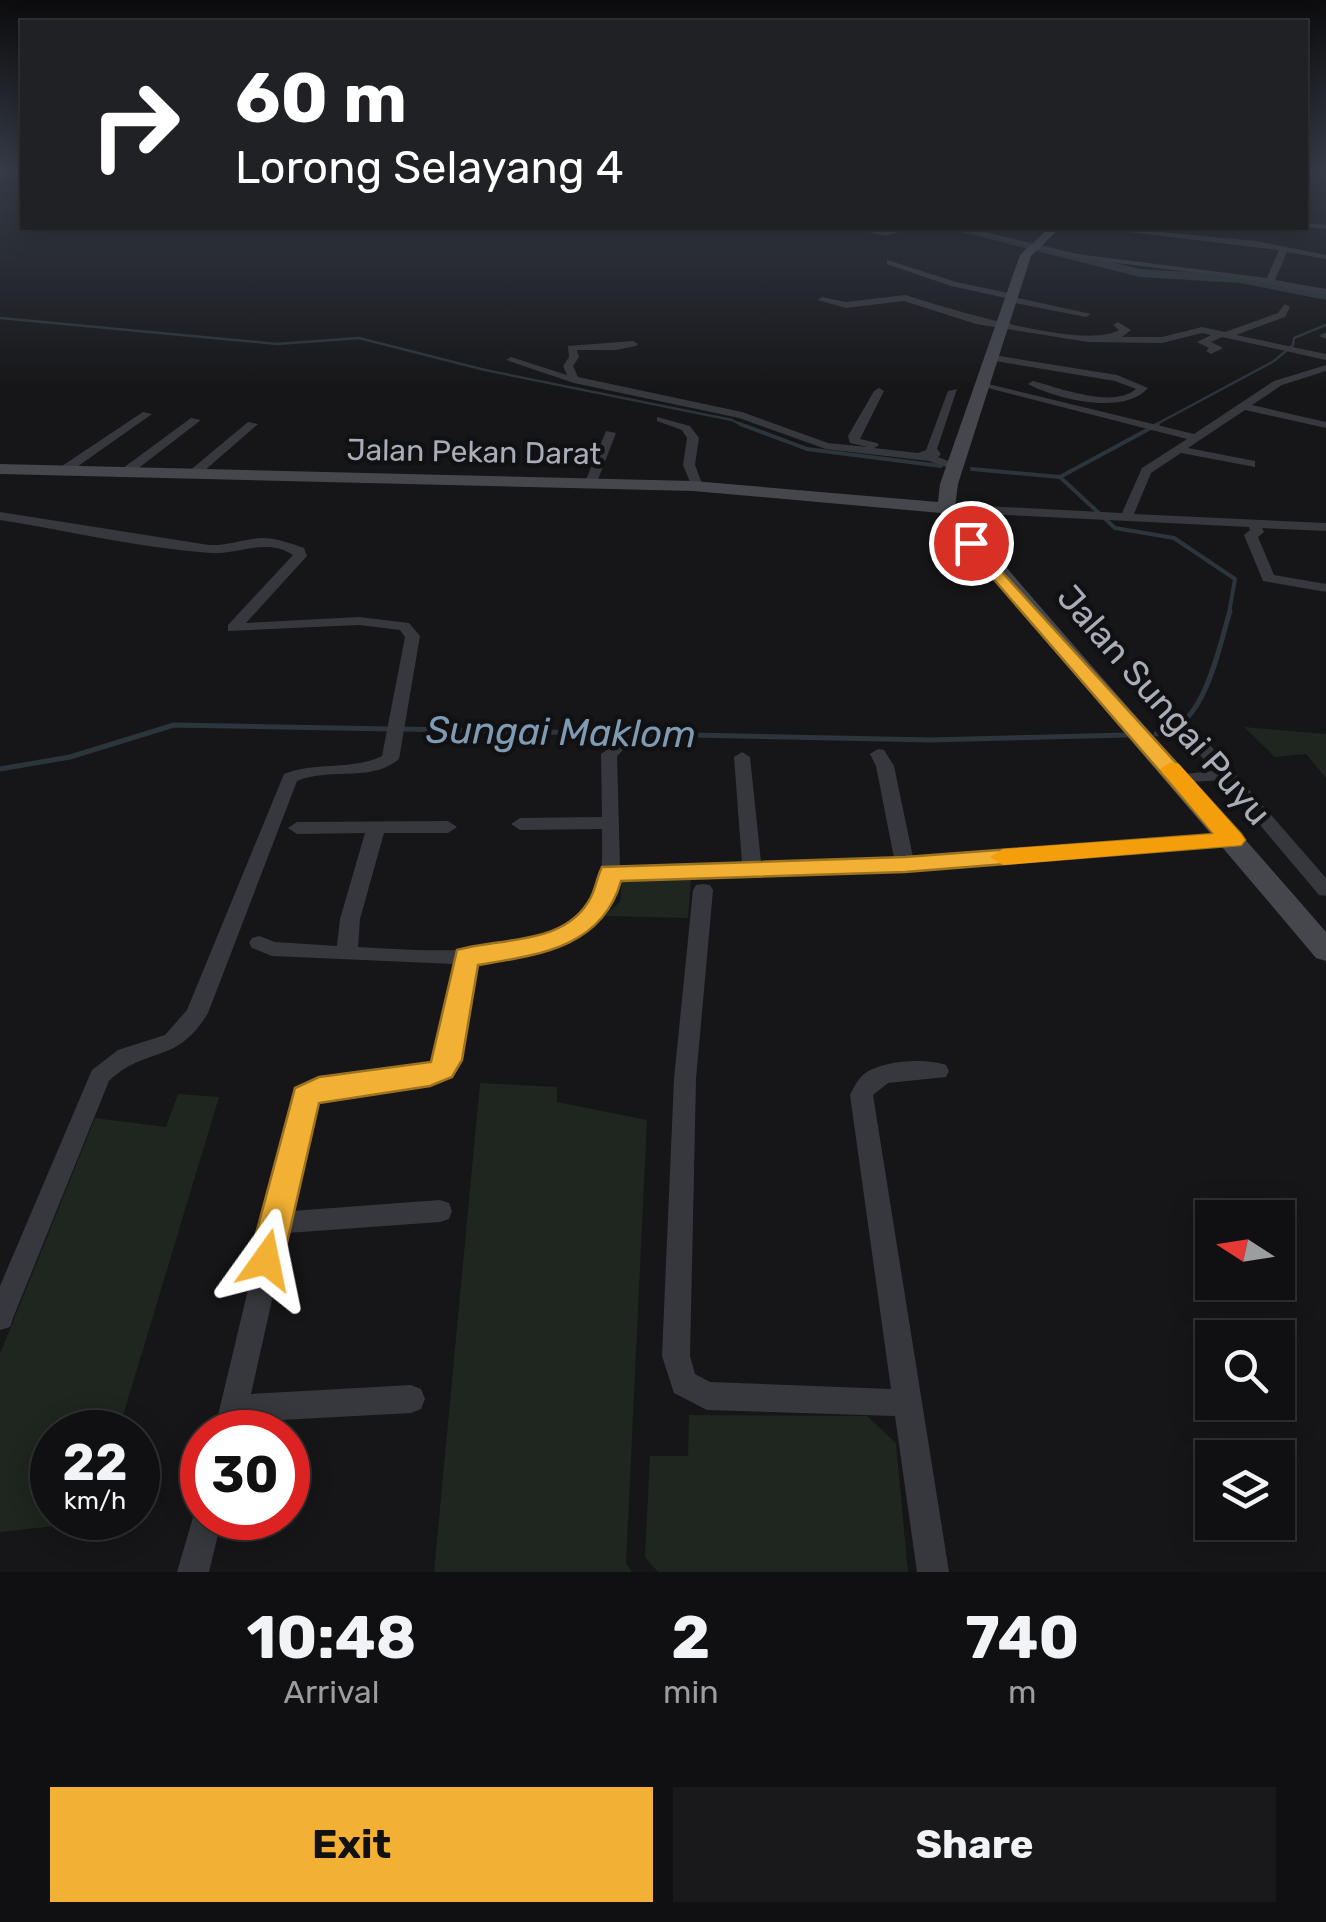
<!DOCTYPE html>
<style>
:root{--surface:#101012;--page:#19191b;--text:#f1f3f6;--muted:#9c9d9f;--line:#303032;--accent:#f2b134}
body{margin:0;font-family:Rubik,sans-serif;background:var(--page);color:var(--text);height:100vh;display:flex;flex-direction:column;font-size:38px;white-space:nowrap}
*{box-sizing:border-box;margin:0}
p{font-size:32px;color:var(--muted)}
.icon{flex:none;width:55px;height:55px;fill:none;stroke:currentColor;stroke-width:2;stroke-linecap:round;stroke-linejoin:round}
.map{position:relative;height:1572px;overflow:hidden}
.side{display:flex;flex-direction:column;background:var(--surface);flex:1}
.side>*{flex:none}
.banner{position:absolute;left:20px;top:20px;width:1288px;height:210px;border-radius:0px;box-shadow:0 5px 25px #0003,0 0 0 2px var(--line);background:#202124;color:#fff;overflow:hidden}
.needle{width:65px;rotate:282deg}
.tools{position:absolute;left:1195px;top:1200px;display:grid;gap:20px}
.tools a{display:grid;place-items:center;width:100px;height:100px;border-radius:0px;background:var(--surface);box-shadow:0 5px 25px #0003,0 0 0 2px var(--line);font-size:50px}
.speed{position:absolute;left:30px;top:1410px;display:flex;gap:20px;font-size:50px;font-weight:700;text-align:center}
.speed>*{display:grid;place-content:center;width:130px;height:130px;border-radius:50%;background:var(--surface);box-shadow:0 5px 25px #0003,0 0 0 2px var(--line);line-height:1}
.speed small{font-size:25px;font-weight:400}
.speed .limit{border:15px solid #d22;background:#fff;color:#111}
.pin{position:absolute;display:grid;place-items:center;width:85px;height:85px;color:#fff;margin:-42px;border:5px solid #fff;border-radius:50%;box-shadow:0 2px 10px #0007}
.me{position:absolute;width:110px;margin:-55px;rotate:12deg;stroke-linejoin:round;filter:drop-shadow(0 0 8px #0008)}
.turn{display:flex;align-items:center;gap:35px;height:210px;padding:0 50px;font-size:45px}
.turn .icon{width:130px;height:130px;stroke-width:2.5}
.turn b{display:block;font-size:70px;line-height:85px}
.eta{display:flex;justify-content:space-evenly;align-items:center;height:170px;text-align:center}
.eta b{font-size:60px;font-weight:700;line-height:70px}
.cta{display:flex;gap:20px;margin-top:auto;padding:20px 50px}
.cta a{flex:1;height:115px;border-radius:0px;background:var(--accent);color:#111;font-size:40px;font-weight:700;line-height:115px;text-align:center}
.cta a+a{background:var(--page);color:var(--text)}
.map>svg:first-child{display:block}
.green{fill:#1e261f}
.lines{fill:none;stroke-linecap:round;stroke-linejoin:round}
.stream-far2{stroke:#2c353c;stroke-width:2.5}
.stream-far1{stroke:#2c353c;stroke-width:4}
.stream{stroke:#2c353c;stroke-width:5}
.river{fill:#2c353c;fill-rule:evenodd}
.minor{fill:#37383d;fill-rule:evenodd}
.secondary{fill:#45474d;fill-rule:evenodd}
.route{fill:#f2b134;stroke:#9d7322;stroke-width:2.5}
.slow{fill:#f59e0b}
.labels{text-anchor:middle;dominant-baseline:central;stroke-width:9;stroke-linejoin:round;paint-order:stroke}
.far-street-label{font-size:30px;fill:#a8adb8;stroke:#111113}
.street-label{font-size:35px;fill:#a8adb8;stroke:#111113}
.water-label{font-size:38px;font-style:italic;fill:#7f9bb3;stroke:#111113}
</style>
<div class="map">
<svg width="1326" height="1572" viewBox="0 0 1326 1572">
<rect width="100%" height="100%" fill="#161618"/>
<g class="green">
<path d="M 1244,727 L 1326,734 L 1326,778 L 1306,754 L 1275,757 Z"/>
<path d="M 691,879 L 688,918 L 604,916 L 620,902 L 622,881 Z"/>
<path d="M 480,1083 L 557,1087 L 557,1102 L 647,1120 L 626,1563 L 632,1572 L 434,1572 Z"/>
<path d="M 178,1094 L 219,1097 L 118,1432 L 52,1432 L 52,1518 L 93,1518 L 92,1522 L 0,1532 L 0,1354 L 95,1118 L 166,1127 Z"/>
<path d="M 689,1415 L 867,1416 L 896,1443 L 908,1572 L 658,1572 L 645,1557 L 650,1456 L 688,1456 Z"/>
</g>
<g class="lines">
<g class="stream-far2">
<path d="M 0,318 L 277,344 L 359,338 L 485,370 L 732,420 L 744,426"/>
<path d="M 1153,426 L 1274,361 L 1293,345 L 1294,338 L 1326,325"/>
</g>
<g class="stream-far1">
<path d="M 740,424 L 807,449 L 941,466"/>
<path d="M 1158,424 L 1060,477 L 1115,528 L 1174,538 L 1235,579 L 1229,613"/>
<path d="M 972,469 L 1060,477"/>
</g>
<g class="stream">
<path d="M 402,729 L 931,740 L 1128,735"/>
<path d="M 1156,734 C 1204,731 1218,650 1230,611"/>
<path d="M 0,769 L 70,757 L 174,725 L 391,729"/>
</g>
<path class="river" d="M 945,228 L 967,228 L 1140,269 L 1240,275 L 1326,290 L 1326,300 L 1240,283 L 1140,277 Z"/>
<g class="minor">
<path d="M 1305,223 L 1326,225 L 1326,229 L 1305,227 Z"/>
<path d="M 900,228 L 911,228 L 886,236 L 868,232 Z"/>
<path d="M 956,228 L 968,228 L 1077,254 L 1267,278 L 1279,250 L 1095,228 L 1118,228 L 1256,241 L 1326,255 L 1326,259 L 1287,252 L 1275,280 L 1326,289 L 1326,295 L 1238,278 L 1077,258 Z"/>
<path d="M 887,260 L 956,282 L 1018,295 L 1018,298 L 1091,314 L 1086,317 L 1010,302 L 1010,299 L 951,286 L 887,264 Z"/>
<path d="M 905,295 C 947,308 1084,351 1119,330 L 1113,325 L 1118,322 L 1131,330 L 1122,337 L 1162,337 L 1202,327 L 1225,332 L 1278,313 L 1285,304 L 1290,307 L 1285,317 L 1236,335 L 1326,354 L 1326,360 L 1222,337 L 1211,342 L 1223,348 L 1211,354 L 1206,351 L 1209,348 L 1197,342 L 1211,335 L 1202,333 L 1162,343 L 1088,342 L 976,324 L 904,301 L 846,308 L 818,300 L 822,297 L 846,302 Z"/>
<path d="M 1324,333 L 1326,333 L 1326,339 L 1319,336 Z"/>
<path d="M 633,341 L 638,344 L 636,346 L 616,350 L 577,350 L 579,357 L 573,366 L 578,377 L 742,412 L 828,443 L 868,447 L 850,443 L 848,436 L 874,391 L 879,388 L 884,391 L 860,439 L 877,443 L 879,445 L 874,448 L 918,453 L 926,450 L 948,391 L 957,389 L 937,449 L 941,454 L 938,457 L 961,466 L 955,470 L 929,461 L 826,449 L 739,418 L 574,383 L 506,360 L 511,357 L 567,375 L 563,366 L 569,357 L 568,346 Z"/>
<path d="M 993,355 L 1117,375 L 1148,388 C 1124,416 1056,399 1028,384 L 1033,381 C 1060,388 1113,409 1136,389 L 1115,381 L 989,360 L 989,356 Z"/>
<path d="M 1326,365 L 1326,371 L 1282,385 L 1252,405 L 1326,422 L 1326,428 L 1245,410 L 1188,448 L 1255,461 L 1255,467 L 1181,453 L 1151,473 L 1134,514 L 1326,523 L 1326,531 L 1262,528 L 1264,532 L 1258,537 L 1274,575 L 1326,584 L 1326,592 L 1263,581 L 1244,535 L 1250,530 L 1249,527 L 946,512 L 940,508 L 946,504 L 1122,513 L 1142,468 L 1187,439 L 980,386 L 980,382 L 1194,434 L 1274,381 Z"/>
<path d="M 143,412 L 152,414 L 67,474 L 59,474 L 59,468 Z"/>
<path d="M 657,417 L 690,426 L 699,438 L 695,465 L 703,486 L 701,489 L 693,489 L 683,465 L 687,438 L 682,430 L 657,421 Z"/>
<path d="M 191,418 L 201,420 L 127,477 L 119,477 L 119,471 Z"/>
<path d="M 248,422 L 258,424 L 196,478 L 188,478 L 188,472 Z"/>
<path d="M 606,431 L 616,433 L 597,482 L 587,485 L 585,482 Z"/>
<path d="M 0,512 L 209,545 C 227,546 243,539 261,538 C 276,538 290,543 304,548 L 307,556 L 246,623 L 359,617 L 409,623 L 420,636 L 399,759 C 371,783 329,767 297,781 L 208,1013 C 176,1066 147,1045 109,1081 L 13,1318 L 10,1327 L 0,1330 L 0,1286 L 92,1070 L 118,1050 L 165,1035 L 187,1010 L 284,774 C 316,761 351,771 382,756 L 405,637 L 400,630 L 359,625 L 228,631 L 228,625 L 293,555 C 267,537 239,555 210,553 C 140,548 69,531 0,520 Z"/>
<path d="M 1197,736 L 1203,737 L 1326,878 L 1326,896 L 1319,895 L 1222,780 L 1174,783 L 1171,779 L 1174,775 L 1213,771 L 1189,741 Z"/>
<path d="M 618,742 L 626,747 L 617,756 L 620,867 L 742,863 L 734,757 L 742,752 L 750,757 L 761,862 L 894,858 L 876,766 L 870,754 L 878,749 L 884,750 L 894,766 L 913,857 L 1233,834 L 1242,840 L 1233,846 L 905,870 L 618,879 C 605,945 533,958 475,962 L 459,1059 L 438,1081 L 324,1097 L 316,1102 L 292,1211 L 440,1200 L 449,1203 L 452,1211 L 449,1219 L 440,1222 L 287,1233 L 251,1394 L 411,1385 L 421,1389 L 425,1399 L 421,1409 L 411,1413 L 245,1422 L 242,1432 L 214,1432 L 263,1227 L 261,1223 L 266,1215 L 295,1097 C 316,1060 413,1087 435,1057 C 444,1046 451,982 454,964 L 272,956 L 252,948 L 249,943 L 252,938 L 259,936 L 275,942 L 337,946 L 340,919 L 365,833 L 297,834 L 288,828 L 297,822 L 448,821 L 457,827 L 448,833 L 384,833 L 360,919 L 358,947 C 420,950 560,964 594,897 C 604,878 602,850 602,829 L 520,830 L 511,824 L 520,818 L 602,817 L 601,754 Z"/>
<path d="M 703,884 L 710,885 L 713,890 L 696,1079 L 690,1356 L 695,1374 L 710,1382 L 891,1389 L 850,1095 C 854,1087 857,1080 864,1074 C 883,1060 924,1058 946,1065 L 949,1071 L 946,1077 L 888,1083 L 873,1095 L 949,1572 L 917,1572 L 895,1416 L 707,1410 L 674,1393 L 662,1356 L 674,1079 L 693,890 L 696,885 Z"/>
<path d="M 202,1505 L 202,1518 L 222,1518 L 209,1572 L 177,1572 L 196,1507 Z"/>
</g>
<path class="secondary" d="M 1049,228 L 1060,228 L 1031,256 L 958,484 L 955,507 C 1076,651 1203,790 1326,932 L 1326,961 L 1316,958 C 1191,809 1063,664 941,513 L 693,491 L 0,474 L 0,464 L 693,481 L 938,502 L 940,484 L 1020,255 Z"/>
</g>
<linearGradient id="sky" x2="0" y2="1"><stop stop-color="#0c0c0d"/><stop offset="0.44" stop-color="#363c48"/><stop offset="1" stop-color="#363c48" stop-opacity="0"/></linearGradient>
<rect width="1326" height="390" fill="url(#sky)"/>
<path class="route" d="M 971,538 L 1241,834 L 1245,840 L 1241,845 L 905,872 L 621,881 C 602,948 538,955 478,965 L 462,1060 L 452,1077 L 430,1086 L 319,1103 L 283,1260 L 278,1271 L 266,1275 L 254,1271 L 249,1260 L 295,1088 L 319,1077 L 431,1062 L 457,950 C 501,937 566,946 591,897 C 596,887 597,877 602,867 L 905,857 L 1214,834 L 965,546 L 962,543 Z"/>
<path class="slow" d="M 1171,762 L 1179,764 L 1241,834 L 1245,840 L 1241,845 L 1003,865 L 990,857 L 1003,849 L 1214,834 L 1160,769 Z"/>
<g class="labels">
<g class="far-street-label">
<text transform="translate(474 452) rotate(1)">Jalan Pekan Darat</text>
</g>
<g class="street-label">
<text transform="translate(1164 705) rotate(49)">Jalan Sungai Puyu</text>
</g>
<g class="water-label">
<text transform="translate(561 732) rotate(1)">Sungai Maklom</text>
</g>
</g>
</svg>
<div class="tools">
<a><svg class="needle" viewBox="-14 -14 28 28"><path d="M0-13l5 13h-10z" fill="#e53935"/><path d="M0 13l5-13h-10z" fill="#9c9d9f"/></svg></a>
<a><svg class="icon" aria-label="search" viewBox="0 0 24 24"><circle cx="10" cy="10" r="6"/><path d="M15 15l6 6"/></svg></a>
<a><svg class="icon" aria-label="layers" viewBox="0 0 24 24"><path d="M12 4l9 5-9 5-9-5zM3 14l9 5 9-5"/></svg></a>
</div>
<div class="speed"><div>22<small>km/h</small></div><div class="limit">30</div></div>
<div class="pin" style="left:971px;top:543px;background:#d93025"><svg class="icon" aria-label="arrive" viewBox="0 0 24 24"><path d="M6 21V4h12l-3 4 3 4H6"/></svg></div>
<svg class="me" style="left:266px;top:1260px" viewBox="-20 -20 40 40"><path d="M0-17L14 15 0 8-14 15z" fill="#f2b134" stroke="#fff" stroke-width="4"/></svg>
<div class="banner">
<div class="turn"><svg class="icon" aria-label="right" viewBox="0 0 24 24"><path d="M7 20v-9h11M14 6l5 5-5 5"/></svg><div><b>60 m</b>Lorong Selayang 4</div></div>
</div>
</div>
<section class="side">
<div class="eta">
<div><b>10:48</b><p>Arrival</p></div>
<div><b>2</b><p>min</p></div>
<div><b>740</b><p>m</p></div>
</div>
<div class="cta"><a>Exit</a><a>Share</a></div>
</section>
